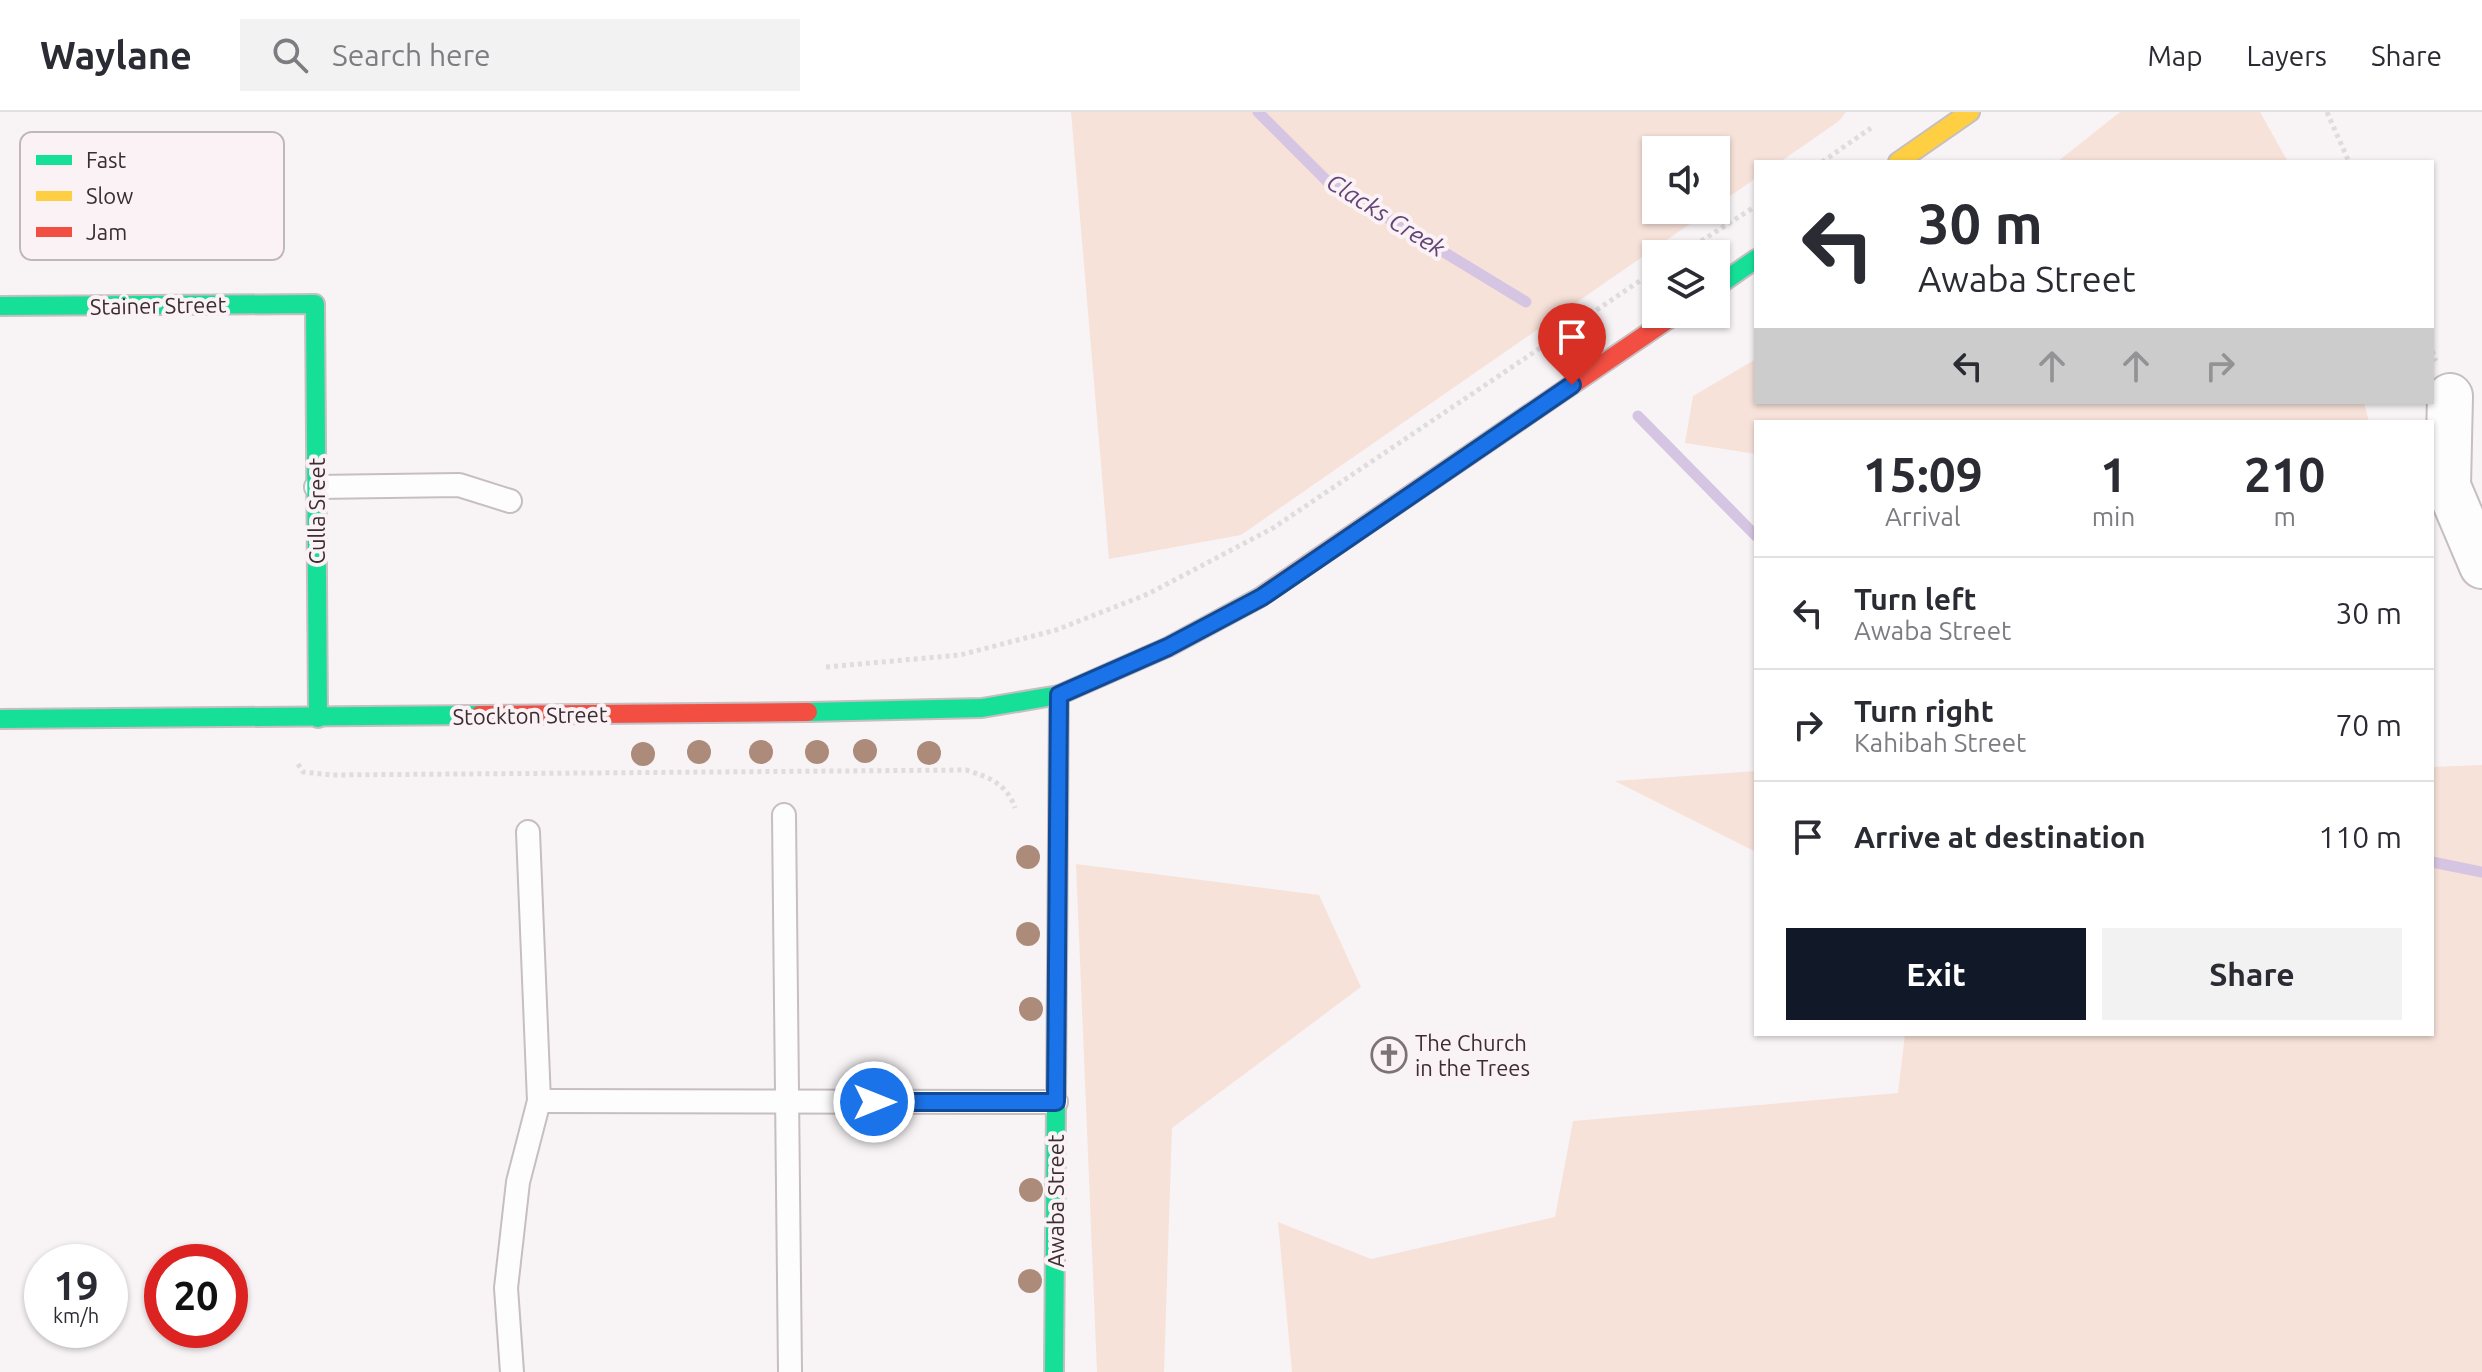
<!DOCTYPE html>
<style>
:root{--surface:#fff;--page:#f2f2f3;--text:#2b2b33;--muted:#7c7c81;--line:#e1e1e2;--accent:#111827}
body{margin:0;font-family:Ubuntu,sans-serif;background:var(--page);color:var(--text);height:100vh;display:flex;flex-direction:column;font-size:30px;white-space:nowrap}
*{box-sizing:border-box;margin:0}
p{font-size:26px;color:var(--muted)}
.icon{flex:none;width:44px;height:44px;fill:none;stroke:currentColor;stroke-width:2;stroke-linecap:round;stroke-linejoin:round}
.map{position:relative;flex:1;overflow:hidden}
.sheet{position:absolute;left:1754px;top:308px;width:680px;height:616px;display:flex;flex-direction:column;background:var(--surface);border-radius:0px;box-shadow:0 2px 6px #0004}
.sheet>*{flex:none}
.guide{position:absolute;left:1754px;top:48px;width:680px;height:244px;border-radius:0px;box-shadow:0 2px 6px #0004;background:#fff;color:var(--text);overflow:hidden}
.tools{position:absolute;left:1642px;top:24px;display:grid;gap:16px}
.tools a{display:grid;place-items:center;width:88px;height:88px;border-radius:0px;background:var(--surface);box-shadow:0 2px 6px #0004;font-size:40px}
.speed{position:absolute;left:24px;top:1132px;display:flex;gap:16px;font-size:40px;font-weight:700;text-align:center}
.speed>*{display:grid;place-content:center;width:104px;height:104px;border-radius:50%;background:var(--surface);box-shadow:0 2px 6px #0004;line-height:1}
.speed small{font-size:20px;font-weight:400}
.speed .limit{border:12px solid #d22;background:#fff;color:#111}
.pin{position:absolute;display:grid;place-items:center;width:68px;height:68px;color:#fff;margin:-82px -34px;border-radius:50% 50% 50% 0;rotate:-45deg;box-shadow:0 0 8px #0007}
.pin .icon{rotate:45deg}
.me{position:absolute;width:88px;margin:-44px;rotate:90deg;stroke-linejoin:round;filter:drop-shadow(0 0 6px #0008)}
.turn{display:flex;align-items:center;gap:28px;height:168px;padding:0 32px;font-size:36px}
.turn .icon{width:104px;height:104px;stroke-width:2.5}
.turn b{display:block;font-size:56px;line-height:68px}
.lanes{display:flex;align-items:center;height:76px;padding:0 32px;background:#0003;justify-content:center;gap:40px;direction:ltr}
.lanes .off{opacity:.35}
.eta{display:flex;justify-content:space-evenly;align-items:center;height:136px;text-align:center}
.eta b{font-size:48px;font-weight:700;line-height:56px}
.cta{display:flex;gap:16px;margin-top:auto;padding:16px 32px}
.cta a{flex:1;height:92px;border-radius:0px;background:var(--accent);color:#fff;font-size:32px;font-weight:700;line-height:92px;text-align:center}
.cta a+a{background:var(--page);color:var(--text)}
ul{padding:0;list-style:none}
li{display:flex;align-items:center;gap:24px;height:112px;padding:0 32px;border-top:2px solid var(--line)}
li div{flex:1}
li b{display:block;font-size:30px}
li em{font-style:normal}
header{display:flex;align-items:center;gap:48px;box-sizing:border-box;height:112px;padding:0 40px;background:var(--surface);border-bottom:2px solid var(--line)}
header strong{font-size:38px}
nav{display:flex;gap:44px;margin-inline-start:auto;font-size:28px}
.search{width:560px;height:72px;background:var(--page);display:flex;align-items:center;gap:20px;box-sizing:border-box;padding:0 28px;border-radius:0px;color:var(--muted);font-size:30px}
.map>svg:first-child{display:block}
.green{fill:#f7e2d9}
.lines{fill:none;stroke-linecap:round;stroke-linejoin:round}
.stream{stroke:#d6c5e2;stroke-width:11}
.lane-casing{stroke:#c6bec1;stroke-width:26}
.street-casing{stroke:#c6bec1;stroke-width:48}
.fast-casing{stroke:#c6bec1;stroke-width:22}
.slow-casing{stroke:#c6bec1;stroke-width:22}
.jam-casing{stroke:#c6bec1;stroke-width:22}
.path{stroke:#dedcdd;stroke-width:5;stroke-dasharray:4 4;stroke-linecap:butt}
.lane{stroke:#fefdfe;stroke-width:22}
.street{stroke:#fefdfe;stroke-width:44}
.fast{stroke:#16e098;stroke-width:18}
.slow{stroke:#ffcf43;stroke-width:18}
.jam{stroke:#f24e42;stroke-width:18}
.tree{fill:#ac8b7a}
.route-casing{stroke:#114b97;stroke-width:20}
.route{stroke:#1a73e8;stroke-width:14}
.labels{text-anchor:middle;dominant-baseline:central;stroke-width:8;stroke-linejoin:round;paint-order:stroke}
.street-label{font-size:22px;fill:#3b2d31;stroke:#faf2f5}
.poi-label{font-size:22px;fill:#3b2d31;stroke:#faf2f5;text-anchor:start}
.water-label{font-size:24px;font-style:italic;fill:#634478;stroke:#faf2f5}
.key{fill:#faf2f5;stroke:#c1b7ba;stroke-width:2}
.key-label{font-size:22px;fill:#3b2d31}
</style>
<header>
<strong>Waylane</strong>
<div class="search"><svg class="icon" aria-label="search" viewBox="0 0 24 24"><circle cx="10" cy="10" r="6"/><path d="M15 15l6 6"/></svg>Search here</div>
<nav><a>Map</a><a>Layers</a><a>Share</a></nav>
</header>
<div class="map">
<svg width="2482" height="1260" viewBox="0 0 2482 1260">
<rect width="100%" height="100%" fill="#f8f4f6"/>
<g class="green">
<path d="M 1071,0 L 1846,0 L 1839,9 L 1780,50 L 1756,50 L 1756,66 L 1716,94 L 1716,38 L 1656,38 L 1656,98 L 1710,98 L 1241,423 L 1109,447 Z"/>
<path d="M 2120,0 L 2260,0 L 2288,50 L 2057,50 Z"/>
<path d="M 1756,247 L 1756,290 L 2364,290 L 2369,310 L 1756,310 L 1756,342 L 1685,331 L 1693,284 Z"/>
<path d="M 2482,653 L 2482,1260 L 1292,1260 L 1278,1110 L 1371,1147 L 1555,1105 L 1573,1009 L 1898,981 L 1905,922 L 2432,922 L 2432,655 Z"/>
<path d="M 1756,659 L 1756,740 L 1615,669 Z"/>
<path d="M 1076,752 L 1319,783 L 1361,875 L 1172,1016 L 1164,1260 L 1097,1260 Z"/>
</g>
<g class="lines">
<g class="stream">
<path d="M 1258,0 L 1327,69 L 1526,190"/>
<path d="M 1638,304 L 1756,424"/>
<path d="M 2432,750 L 2482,760"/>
</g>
<defs>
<g id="lane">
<path d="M 316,375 L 459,373 L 510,389"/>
<path d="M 784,703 L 790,1260"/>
<path d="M 539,989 L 1056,990"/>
<path d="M 512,1260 L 506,1176 L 518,1070 L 539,989 L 528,720"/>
</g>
<path id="street" d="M 2450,284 L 2448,374 L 2482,454"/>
<g id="fast">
<path d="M 1716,175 L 1756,147"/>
<path d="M 0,194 L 315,192 L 318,606"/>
<path d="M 808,600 L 982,596 L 1059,583 L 1168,535 L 1259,486"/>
<path d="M 0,607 L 479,603"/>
<path d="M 1054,1260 L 1059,583"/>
</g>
<path id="slow" d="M 1898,50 L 1970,0"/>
<g id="jam">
<path d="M 1259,486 L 1676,202"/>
<path d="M 479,603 L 808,600"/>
</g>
</defs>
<use href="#lane" class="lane-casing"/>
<use href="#street" class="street-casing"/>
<use href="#fast" class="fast-casing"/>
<use href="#slow" class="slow-casing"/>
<use href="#jam" class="jam-casing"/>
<g class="path">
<path d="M 2327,0 L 2349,50"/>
<path d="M 1822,50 L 1871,16"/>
<path d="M 1681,142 L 1756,94"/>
<path d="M 2432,239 L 2436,249"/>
<path d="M 826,555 L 960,543 L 1056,518 L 1148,482 L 1273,416 L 1656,158"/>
<path d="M 298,652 L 303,660 L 332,663 L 966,658 C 989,665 1007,672 1015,696"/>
</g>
<use href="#lane" class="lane"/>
<use href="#street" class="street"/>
<use href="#fast" class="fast"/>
<use href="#slow" class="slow"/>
<use href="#jam" class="jam"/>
</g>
<g class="tree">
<circle cx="865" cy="639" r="12"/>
<circle cx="699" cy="640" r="12"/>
<circle cx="761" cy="640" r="12"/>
<circle cx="817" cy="640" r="12"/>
<circle cx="929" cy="641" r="12"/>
<circle cx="643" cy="642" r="12"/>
<circle cx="1028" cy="745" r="12"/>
<circle cx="1028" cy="822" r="12"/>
<circle cx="1031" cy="897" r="12"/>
<circle cx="1031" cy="1078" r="12"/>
<circle cx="1030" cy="1169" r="12"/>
</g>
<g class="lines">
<defs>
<path id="route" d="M 874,990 L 1056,990 L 1059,583 L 1168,535 L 1262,485 L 1572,273"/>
</defs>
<use href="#route" class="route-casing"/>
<use href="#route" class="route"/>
</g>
<defs>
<symbol id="church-ring" viewBox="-11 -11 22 22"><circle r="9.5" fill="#faf2f5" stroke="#7d7376" stroke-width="1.5"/><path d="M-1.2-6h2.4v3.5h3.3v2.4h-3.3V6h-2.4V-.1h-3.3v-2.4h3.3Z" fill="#7d7376"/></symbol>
</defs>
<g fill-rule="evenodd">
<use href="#church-ring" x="1369" y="923" width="40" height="40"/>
</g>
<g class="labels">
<g class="street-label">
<text transform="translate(158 193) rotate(-1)">Stainer Street</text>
<text transform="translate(316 399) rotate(-90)">Culla Sreet</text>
<text transform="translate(530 603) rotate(-1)">Stockton Street</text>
<text transform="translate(1055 1089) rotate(-90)">Awaba Street</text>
</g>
<g class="poi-label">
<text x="1415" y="930">The Church<tspan x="1415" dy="25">in the Trees</tspan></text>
</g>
<g class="water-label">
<text transform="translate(1386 103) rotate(32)">Clacks Creek</text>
</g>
</g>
<rect x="20" y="20" width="264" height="128" rx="12" class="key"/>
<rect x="36" y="43" width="36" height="10" fill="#16e098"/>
<rect x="36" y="79" width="36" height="10" fill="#ffcf43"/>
<rect x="36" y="115" width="36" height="10" fill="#f24e42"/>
<g class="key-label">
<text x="86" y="56">Fast</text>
<text x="86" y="92">Slow</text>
<text x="86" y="128">Jam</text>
</g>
</svg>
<div class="tools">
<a><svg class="icon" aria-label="sound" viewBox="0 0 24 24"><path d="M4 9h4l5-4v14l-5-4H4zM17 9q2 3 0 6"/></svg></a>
<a><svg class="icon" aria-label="layers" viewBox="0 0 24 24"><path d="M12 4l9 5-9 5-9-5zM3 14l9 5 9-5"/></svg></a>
</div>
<div class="speed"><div>19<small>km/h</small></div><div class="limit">20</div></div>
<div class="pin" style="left:1572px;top:273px;background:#d93025"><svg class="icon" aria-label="arrive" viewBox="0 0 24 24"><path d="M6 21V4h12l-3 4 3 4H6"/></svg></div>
<svg class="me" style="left:874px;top:990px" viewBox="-20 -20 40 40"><circle r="17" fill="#1a73e8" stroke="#fff" stroke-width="3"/><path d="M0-11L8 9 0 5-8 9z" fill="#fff"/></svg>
<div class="guide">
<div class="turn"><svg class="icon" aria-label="left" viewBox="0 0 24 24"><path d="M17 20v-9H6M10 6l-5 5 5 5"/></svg><div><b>30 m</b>Awaba Street</div></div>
<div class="lanes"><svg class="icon" aria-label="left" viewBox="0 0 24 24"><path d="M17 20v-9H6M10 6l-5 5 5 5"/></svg><svg class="icon off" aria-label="ahead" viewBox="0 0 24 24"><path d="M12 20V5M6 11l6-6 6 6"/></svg><svg class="icon off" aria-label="ahead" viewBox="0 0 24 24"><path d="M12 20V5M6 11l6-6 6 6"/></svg><svg class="icon off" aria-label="right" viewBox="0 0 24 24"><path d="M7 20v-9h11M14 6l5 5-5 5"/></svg></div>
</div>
<section class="sheet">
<div class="eta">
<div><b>15:09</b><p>Arrival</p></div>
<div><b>1</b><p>min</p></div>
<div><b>210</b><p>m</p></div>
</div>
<ul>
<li><svg class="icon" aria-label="left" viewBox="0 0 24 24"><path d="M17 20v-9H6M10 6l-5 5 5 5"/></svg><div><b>Turn left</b><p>Awaba Street</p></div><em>30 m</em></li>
<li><svg class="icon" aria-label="right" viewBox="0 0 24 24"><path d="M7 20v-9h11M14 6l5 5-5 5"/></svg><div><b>Turn right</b><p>Kahibah Street</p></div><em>70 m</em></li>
<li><svg class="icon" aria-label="arrive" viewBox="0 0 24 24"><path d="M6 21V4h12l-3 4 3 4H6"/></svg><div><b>Arrive at destination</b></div><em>110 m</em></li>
</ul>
<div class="cta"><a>Exit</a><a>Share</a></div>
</section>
</div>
